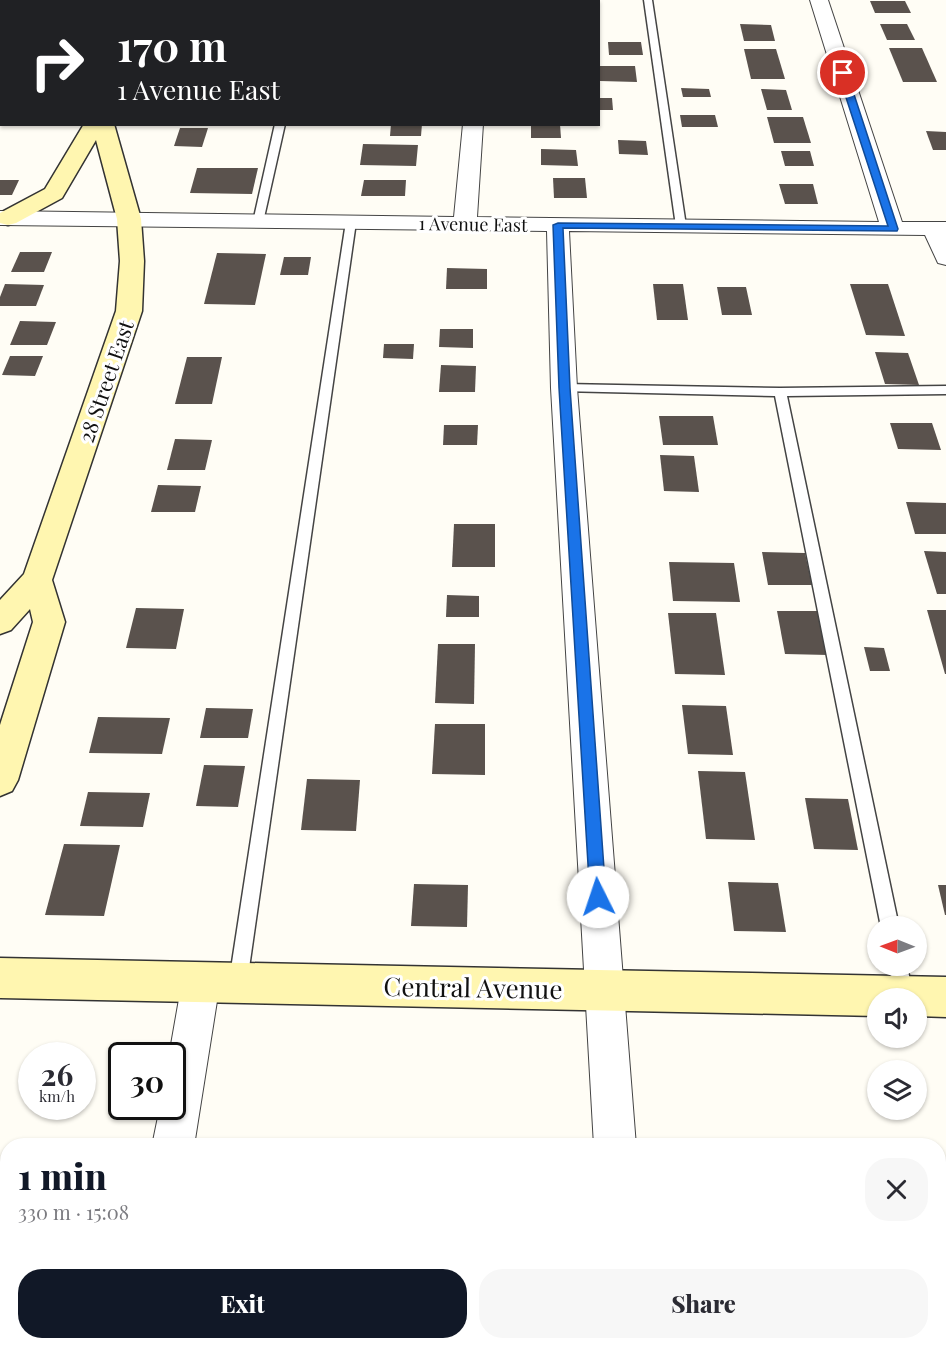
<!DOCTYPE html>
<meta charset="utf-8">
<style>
:root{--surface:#fff;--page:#f7f7f7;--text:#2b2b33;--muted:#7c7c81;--accent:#111827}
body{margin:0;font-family:"Playfair Display",serif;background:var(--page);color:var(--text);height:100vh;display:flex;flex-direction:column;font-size:22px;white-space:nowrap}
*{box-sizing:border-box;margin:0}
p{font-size:20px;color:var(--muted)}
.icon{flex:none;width:33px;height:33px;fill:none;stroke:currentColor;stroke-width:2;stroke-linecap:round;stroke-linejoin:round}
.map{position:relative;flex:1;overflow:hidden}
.panel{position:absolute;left:0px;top:1138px;width:946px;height:212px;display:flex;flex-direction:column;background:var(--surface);border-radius:24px 24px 0 0;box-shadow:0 2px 4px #0004}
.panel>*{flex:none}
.hud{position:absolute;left:0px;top:0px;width:600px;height:126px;box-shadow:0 2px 4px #0004;background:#202124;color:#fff;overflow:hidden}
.needle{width:39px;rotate:271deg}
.buttons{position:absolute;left:867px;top:916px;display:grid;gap:12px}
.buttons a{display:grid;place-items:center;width:60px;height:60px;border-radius:50%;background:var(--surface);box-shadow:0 2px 4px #0004;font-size:30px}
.speed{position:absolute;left:18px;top:1042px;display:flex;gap:12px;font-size:30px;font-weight:700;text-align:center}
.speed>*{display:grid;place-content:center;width:78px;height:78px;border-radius:50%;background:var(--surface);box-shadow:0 2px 4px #0004;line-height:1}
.speed small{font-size:15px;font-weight:400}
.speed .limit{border:3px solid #111;border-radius:9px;background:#fff;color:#111}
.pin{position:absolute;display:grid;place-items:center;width:51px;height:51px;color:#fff;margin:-26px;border:3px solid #fff;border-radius:50%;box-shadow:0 2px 6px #0007}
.me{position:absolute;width:66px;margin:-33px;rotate:356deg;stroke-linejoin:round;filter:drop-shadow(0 0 4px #0008)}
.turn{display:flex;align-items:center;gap:21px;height:126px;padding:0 18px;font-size:27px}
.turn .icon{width:78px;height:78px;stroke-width:2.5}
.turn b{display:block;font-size:42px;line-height:51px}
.round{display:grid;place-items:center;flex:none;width:63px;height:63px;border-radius:24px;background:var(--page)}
.headline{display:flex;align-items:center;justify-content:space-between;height:102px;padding:0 18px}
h1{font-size:36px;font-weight:800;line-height:45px;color:var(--accent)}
.cta{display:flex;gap:12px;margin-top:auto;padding:12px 18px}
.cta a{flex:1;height:69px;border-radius:24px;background:var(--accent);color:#fff;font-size:24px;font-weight:800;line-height:69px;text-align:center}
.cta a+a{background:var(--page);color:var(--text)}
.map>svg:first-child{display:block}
.building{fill:#5a524d}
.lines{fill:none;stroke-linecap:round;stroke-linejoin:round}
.lane-casing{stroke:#444;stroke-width:3}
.street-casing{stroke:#444;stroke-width:2}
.secondary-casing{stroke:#333;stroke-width:3}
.lane{fill:#fff;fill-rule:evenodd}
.street{fill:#fff;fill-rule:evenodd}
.secondary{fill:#fff6b0;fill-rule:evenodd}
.route{fill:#1a73e8;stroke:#114b97;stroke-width:1.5}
.labels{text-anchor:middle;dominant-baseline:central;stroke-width:6;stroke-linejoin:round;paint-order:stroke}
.far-street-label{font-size:18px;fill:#111;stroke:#fff}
.street-label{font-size:21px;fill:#111;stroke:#fff}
.near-street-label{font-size:26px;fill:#111;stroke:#fff}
</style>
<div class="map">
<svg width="946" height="1349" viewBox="0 0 946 1349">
<rect width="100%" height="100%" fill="#fffdf5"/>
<g class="building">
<path d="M 870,1 L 905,1 L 911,13 L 875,13 Z"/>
<path d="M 740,24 L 771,25 L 775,41 L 744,41 Z"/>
<path d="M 880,24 L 907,24 L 915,40 L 887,40 Z"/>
<path d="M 608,42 L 641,42 L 643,55 L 609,55 Z"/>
<path d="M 889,48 L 922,48 L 937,82 L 903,82 Z"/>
<path d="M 744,49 L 776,49 L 785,79 L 751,79 Z"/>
<path d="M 598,66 L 635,66 L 637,82 L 600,81 Z"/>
<path d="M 681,88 L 709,89 L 711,97 L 683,97 Z"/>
<path d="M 761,89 L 786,90 L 792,110 L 767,110 Z"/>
<path d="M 598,98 L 612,98 L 613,110 L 598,110 Z"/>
<path d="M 680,115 L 715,115 L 718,127 L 682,127 Z"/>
<path d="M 767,117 L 803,117 L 811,143 L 774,143 Z"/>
<path d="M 391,124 L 422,124 L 421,136 L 390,136 Z"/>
<path d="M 531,124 L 560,124 L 561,138 L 531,138 Z"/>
<path d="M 180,128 L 208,128 L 202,147 L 174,146 Z"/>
<path d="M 926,131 L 946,132 L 946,150 L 933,150 Z"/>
<path d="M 618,140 L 646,141 L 648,155 L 619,154 Z"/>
<path d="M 363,144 L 418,145 L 416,166 L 360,165 Z"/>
<path d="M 541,149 L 576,150 L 578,166 L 541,165 Z"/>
<path d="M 781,151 L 810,151 L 814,166 L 785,166 Z"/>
<path d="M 197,168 L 258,168 L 252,194 L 190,193 Z"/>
<path d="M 553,178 L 585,178 L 587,198 L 554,198 Z"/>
<path d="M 0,180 L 19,180 L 12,195 L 0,195 Z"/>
<path d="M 364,180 L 406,180 L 405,196 L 361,196 Z"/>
<path d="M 779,184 L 813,184 L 818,204 L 785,204 Z"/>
<path d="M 20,252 L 52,252 L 44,272 L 11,272 Z"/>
<path d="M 217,253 L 266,254 L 255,305 L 204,304 Z"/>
<path d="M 284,257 L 311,257 L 308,275 L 280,275 Z"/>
<path d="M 447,268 L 487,269 L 487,289 L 446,289 Z"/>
<path d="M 5,284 L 44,285 L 36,306 L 0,306 L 0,297 Z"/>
<path d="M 653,284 L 683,284 L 688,320 L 657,320 Z"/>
<path d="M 850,284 L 888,284 L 905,336 L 866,335 Z"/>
<path d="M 717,287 L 746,287 L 752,315 L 722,315 Z"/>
<path d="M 20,321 L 56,322 L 47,345 L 10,345 Z"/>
<path d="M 440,329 L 473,329 L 473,348 L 439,347 Z"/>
<path d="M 384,344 L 414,344 L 413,359 L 383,358 Z"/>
<path d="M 875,352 L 908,353 L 919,385 L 885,384 Z"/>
<path d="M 10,356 L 43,356 L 35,376 L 2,375 Z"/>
<path d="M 187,357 L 222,357 L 212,404 L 175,404 Z"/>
<path d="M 441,365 L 476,366 L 475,392 L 439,392 Z"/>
<path d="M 659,416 L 713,416 L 718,445 L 663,445 Z"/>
<path d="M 890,423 L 932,423 L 941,450 L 898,449 Z"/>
<path d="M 444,425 L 478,425 L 477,445 L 443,445 Z"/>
<path d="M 175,439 L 212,440 L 205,470 L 167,470 Z"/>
<path d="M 660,455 L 694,456 L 699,492 L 664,491 Z"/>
<path d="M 158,485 L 201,486 L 195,512 L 151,512 Z"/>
<path d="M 906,502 L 946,503 L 946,534 L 915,534 Z"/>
<path d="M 454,524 L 495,524 L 495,567 L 452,567 Z"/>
<path d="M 924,551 L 946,552 L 946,594 L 937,594 Z"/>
<path d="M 762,552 L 805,553 L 812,585 L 768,585 Z"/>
<path d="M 669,562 L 734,563 L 740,602 L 673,601 Z"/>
<path d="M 447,595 L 479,596 L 479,617 L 446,617 Z"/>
<path d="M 136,608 L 184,609 L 176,649 L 126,648 Z"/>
<path d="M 927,610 L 946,610 L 946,674 L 945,674 Z"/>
<path d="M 777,611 L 819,611 L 828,655 L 785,654 Z"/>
<path d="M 668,613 L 716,613 L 725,675 L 675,674 Z"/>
<path d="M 438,644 L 475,644 L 474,704 L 435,703 Z"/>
<path d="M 864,647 L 884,648 L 890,671 L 870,671 Z"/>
<path d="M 682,705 L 726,706 L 733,755 L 688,754 Z"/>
<path d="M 206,708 L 253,709 L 248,738 L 200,738 Z"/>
<path d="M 98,717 L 170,718 L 162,754 L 89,753 Z"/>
<path d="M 435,724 L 485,724 L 485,775 L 432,774 Z"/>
<path d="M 204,765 L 245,766 L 238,807 L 196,806 Z"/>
<path d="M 698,771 L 745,772 L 755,840 L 706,839 Z"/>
<path d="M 307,779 L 360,780 L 356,831 L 301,830 Z"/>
<path d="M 88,792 L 150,793 L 143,827 L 80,826 Z"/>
<path d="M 805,798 L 848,799 L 858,850 L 814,849 Z"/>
<path d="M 64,844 L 120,845 L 104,916 L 45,915 Z"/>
<path d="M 728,882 L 778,883 L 786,932 L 734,931 Z"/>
<path d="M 414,884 L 468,885 L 467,927 L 411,926 Z"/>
<path d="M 938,885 L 946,885 L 946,915 L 945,915 Z"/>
</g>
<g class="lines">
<defs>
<g id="lane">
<rect x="305" y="0" width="8" height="2"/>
<path d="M 644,0 L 652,0 L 686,226 L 681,229 L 676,226 Z"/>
<path d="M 275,124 L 285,124 L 263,222 L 258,225 L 253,222 Z"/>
<path d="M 351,219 L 356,222 L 247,982 L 244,988 L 238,991 L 232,988 L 229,982 L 346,222 Z"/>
<path d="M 564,384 L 780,388 L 946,386 L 946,394 L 787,396 L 899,927 L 881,927 L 775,396 L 560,391 L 560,385 Z"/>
<path d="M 889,966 L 907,966 L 913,995 L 911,999 L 897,999 Z"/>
</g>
<g id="street">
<rect x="475" y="0" width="18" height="2"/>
<path d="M 810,0 L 828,0 L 902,222 L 946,222 L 946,265 L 938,263 L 925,235 L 569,231 L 577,388 L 636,1146 L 594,1146 L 551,388 L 547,231 L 0,225 L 0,211 L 454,217 L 463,124 L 483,124 L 477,217 L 879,222 Z"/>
<path d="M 201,963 L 214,969 L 220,982 L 194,1146 L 152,1146 L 160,1107 L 172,1107 L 172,1056 L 169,1056 L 182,982 L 188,969 Z"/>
<path d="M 115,1342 L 160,1342 L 160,1349 L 114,1349 Z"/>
<path d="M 607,1342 L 652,1342 L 653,1349 L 607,1349 Z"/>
</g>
<g id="secondary">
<path d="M 139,0 L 157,0 L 138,2 Z"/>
<path d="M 84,124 L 114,124 L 141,219 L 144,261 L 142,311 L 52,580 L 65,622 L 18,780 L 12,791 L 0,796 L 0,725 L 33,622 L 30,609 L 11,630 L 0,634 L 0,600 L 24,574 L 116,311 L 120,261 L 117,219 L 96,140 L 62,198 L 16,223 L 8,225 L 0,223 L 0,213 L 45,189 Z"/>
<path d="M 0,958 L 946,977 L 946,1017 L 916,1016 L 916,999 L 878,999 L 878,1016 L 0,998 Z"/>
</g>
</defs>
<use href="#lane" class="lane-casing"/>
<use href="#street" class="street-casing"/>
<use href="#secondary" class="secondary-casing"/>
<use href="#lane" class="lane"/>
<use href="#street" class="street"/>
<use href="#secondary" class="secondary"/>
</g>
<path class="route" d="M 843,70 L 847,73 L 898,229 L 897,231 L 563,228 L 570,388 L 606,897 L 603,903 L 598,905 L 592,903 L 590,897 L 559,388 L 553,225 L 558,223 L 888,226 L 838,73 Z"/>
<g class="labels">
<g class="far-street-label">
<text transform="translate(473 224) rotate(1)">1 Avenue East</text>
</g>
<g class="street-label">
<text transform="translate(105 381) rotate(-71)">28 Street East</text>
</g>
<g class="near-street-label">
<text transform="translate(473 987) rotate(1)">Central Avenue</text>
</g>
</g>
</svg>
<div class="buttons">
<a><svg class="needle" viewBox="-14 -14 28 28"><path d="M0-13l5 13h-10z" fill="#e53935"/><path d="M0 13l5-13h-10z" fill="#7c7c81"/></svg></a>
<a><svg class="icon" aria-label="sound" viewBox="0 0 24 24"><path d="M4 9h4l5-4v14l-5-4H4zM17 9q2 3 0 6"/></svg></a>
<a><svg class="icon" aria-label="layers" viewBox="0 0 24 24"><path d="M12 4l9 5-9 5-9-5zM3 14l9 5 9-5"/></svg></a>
</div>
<div class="speed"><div>26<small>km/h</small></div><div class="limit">30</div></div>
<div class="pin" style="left:843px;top:73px;background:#d93025"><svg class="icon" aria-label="arrive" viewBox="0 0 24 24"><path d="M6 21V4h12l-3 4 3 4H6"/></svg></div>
<svg class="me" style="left:598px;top:897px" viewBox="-20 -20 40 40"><circle r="19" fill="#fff"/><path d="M0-13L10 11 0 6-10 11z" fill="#1a73e8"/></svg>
<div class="hud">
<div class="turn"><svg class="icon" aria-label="right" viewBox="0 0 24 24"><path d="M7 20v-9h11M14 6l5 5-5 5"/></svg><div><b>170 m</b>1 Avenue East</div></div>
</div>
<section class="panel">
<div class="headline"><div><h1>1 min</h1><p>330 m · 15:08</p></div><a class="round"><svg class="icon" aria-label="close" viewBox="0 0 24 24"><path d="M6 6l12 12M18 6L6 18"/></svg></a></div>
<div class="cta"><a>Exit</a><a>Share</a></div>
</section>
</div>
